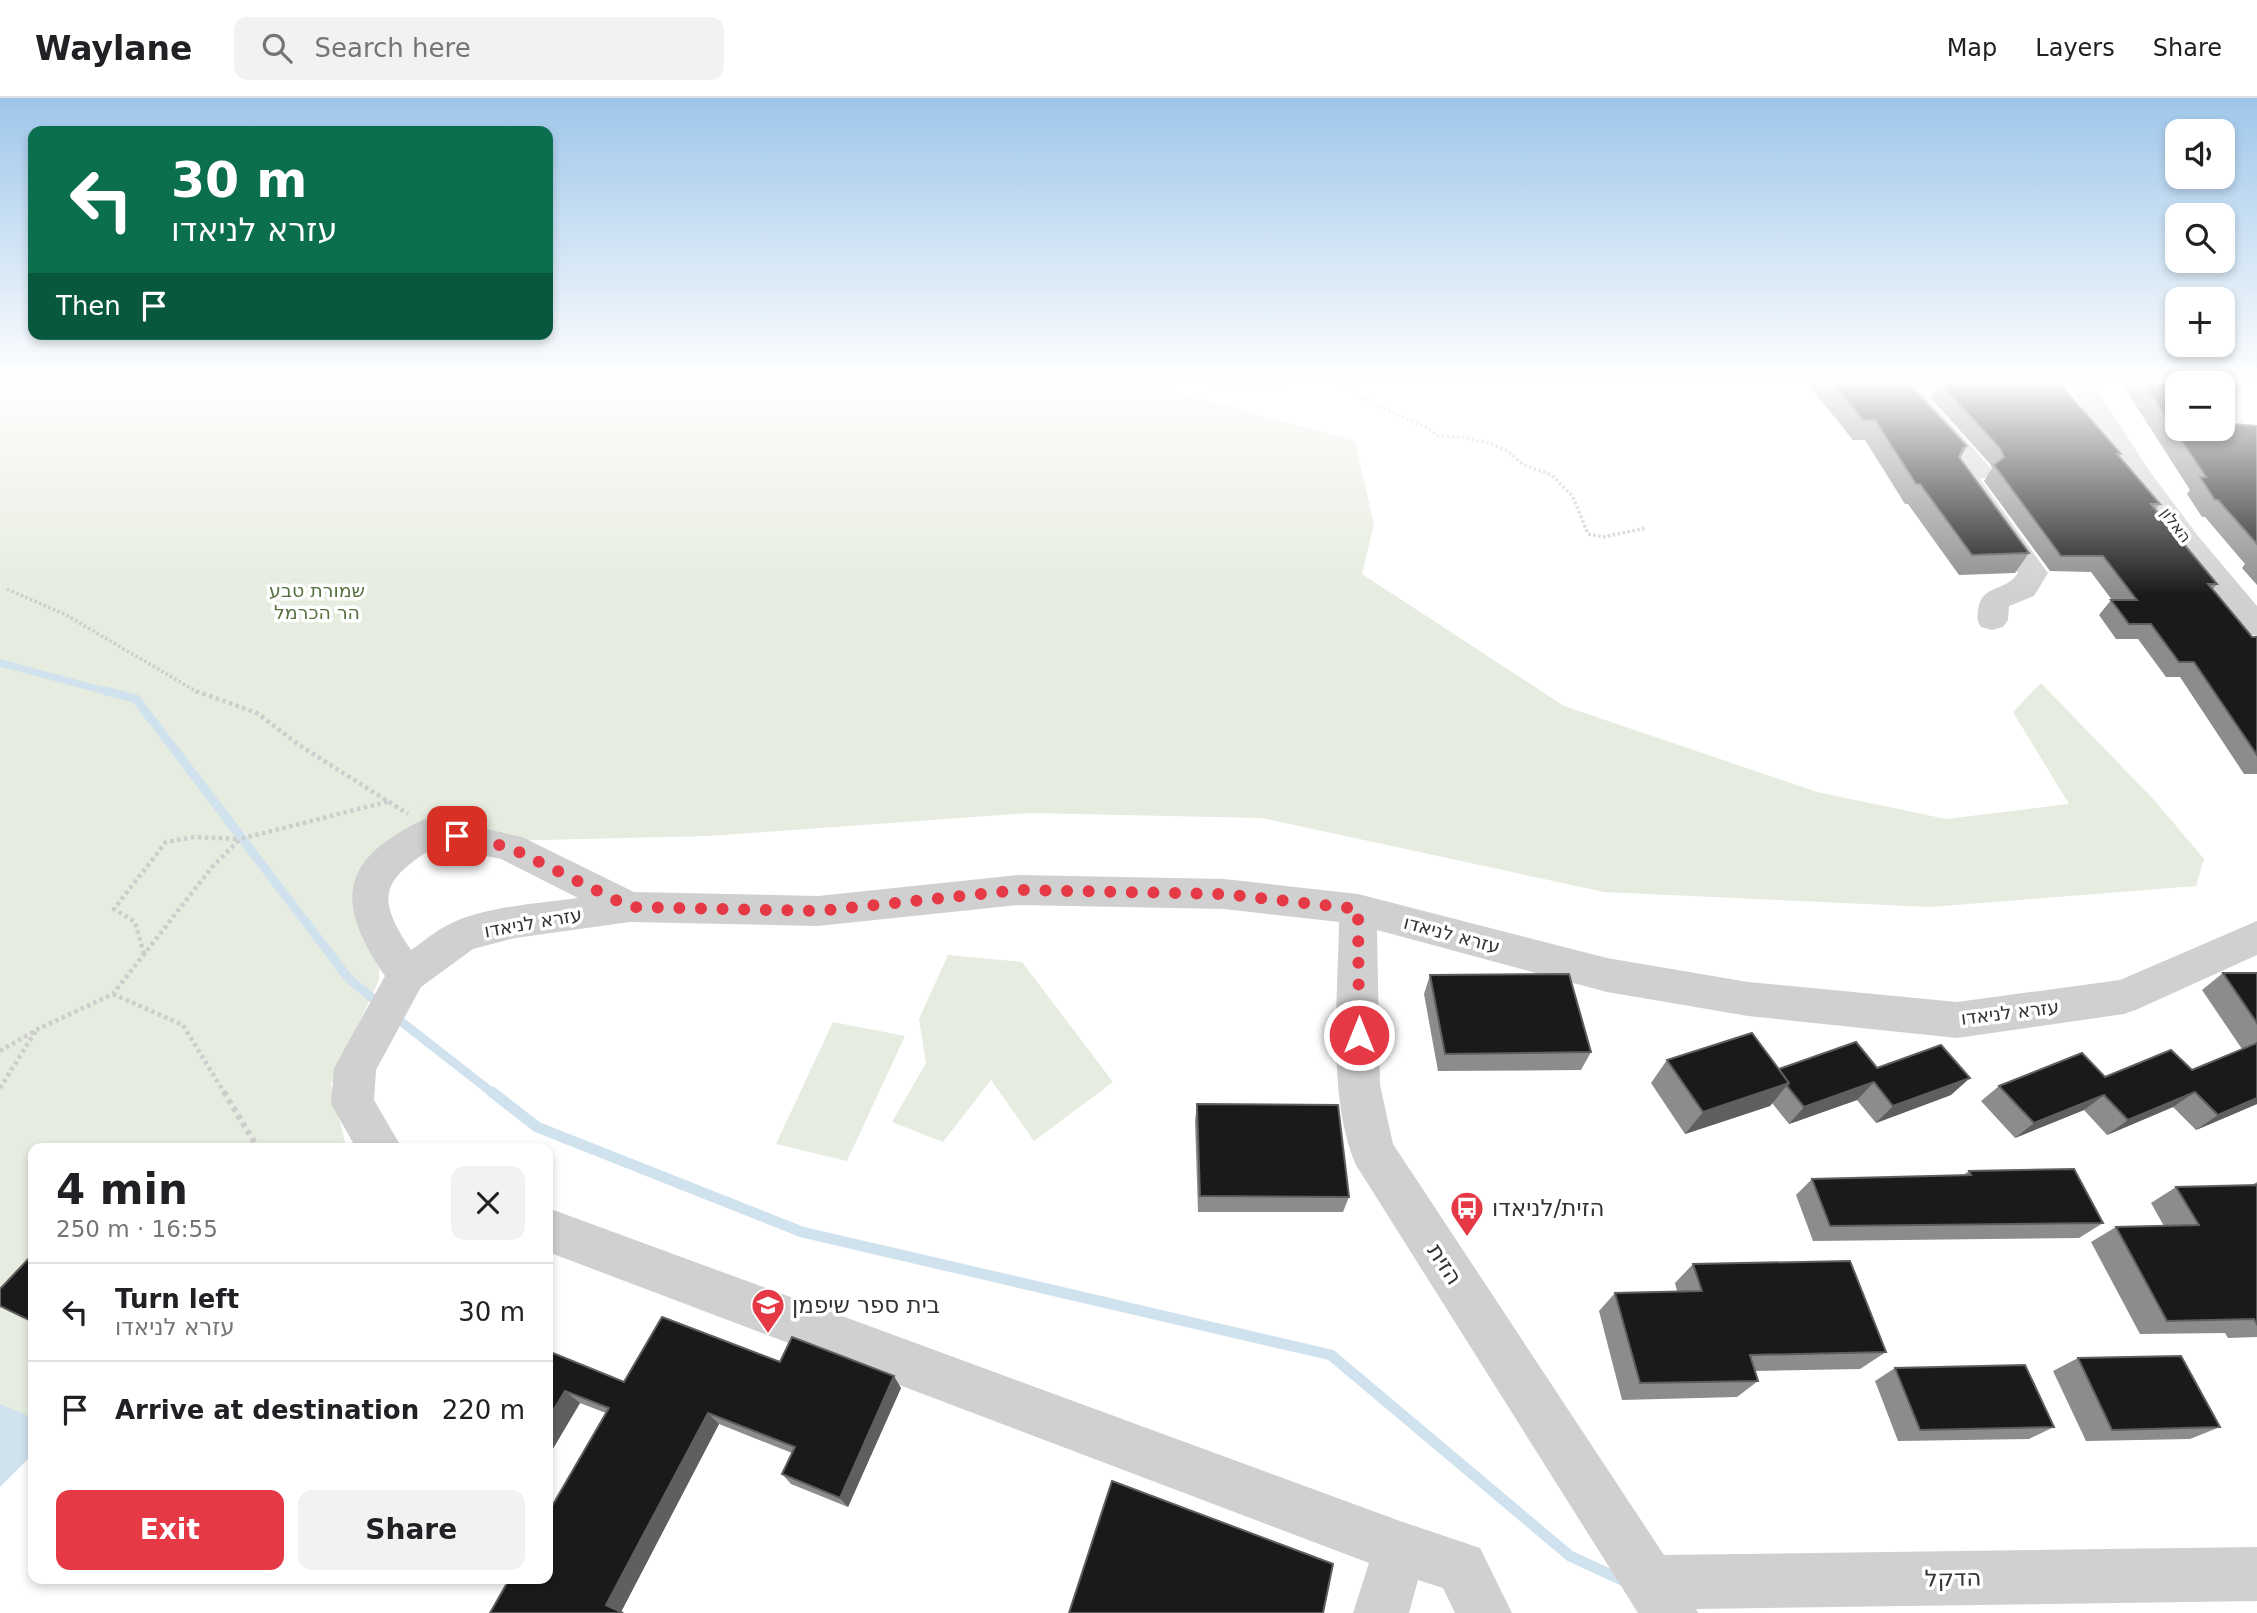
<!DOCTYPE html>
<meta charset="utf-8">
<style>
:root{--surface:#fff;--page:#f2f2f2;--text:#202124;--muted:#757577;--line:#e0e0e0;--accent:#e63946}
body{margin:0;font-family:"DejaVu Sans",Heebo,sans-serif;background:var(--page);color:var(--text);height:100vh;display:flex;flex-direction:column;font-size:26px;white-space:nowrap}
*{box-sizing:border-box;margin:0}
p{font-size:23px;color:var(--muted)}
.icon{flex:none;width:38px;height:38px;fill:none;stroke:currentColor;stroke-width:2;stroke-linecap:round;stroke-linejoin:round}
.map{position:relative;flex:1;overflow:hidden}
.sheet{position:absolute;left:28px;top:1045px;width:525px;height:441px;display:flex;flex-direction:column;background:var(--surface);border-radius:14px;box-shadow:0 4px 10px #0003}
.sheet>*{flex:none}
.banner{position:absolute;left:28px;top:28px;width:525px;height:214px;border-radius:14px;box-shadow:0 4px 10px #0003;background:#0b6e4f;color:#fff;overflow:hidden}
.tools{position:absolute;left:2165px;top:21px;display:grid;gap:14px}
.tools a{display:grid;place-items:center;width:70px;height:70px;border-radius:14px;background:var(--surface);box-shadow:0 4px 10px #0003;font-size:35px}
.pin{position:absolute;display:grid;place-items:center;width:60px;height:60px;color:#fff;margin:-30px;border-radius:14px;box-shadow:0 4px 10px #0006}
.me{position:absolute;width:77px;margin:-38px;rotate:0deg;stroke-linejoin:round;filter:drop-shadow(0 0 5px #0008)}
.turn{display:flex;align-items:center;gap:24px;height:147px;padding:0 28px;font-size:32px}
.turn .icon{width:91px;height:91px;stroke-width:2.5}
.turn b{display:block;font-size:49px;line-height:60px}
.then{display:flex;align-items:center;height:66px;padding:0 28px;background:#0003;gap:14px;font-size:26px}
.round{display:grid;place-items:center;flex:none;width:74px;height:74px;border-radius:14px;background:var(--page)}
.head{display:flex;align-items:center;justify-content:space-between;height:119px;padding:0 28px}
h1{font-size:42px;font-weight:600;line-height:52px}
.button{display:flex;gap:14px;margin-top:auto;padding:14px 28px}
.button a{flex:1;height:80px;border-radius:14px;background:var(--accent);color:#fff;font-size:28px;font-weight:600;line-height:80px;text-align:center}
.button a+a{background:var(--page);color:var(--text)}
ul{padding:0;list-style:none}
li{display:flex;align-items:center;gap:21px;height:98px;padding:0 28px;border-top:2px solid var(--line)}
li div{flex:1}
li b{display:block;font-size:26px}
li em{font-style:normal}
header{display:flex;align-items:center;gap:42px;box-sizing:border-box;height:98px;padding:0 35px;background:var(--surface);border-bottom:2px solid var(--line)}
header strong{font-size:33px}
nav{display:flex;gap:38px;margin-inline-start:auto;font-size:24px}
.search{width:490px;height:63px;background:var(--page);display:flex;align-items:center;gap:18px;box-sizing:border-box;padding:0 24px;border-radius:14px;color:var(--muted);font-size:26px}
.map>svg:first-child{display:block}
.green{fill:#e6ecdf}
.water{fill:#cfe2ee}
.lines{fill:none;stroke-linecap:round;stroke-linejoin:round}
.stream-far2{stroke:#cfe2ee;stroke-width:7}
.stream-far1{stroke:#cfe2ee;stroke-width:9}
.stream{stroke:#cfe2ee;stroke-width:11}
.path-far2{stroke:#cdcdcd;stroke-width:3.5;stroke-dasharray:2.5 2.5;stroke-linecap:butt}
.path-far1{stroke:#cdcdcd;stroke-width:4.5;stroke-dasharray:3.5 3.5;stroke-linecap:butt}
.path{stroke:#cdcdcd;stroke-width:6;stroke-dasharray:4.5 4.5;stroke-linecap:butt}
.minor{fill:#d0d0d0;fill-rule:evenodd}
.wall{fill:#8c8c8c}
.shaded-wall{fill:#5f5f5f}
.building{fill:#1a1a1a;stroke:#5f5f5f;stroke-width:2}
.route{stroke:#e63946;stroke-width:12;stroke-dasharray:0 21.6}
.labels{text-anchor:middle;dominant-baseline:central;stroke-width:7;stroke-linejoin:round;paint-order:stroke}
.far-street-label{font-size:16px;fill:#333;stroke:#fff}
.park-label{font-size:19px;fill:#56703f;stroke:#fff}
.street-label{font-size:19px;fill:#333;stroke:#fff}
.near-poi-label{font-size:23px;fill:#333;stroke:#fff;text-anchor:start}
.near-street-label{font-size:23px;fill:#333;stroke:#fff}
</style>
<header>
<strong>Waylane</strong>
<div class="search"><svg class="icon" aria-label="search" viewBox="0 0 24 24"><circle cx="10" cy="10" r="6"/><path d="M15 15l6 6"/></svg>Search here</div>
<nav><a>Map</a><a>Layers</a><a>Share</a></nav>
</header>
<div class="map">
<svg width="2257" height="1515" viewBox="0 0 2257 1515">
<rect width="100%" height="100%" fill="#fff"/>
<g class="green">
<path d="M 0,285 L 1144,285 L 1355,343 L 1374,426 L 1362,476 L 1564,608 L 1817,694 L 1946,721 L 2069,706 L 2013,614 L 2041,585 L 2155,703 L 2204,761 L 2196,788 L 1930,809 L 1604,794 L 1262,720 L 1030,715 L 710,738 L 459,744 L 420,742 L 382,778 L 379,882 L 331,986 L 346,1048 L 344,1050 L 33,1050 L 33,1344 L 0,1380 Z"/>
<path d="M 948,857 L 1022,864 L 1113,984 L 1034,1043 L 991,982 L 943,1044 L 892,1024 L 926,965 L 919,921 Z"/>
<path d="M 833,924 L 905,938 L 847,1063 L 776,1046 Z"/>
</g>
<path class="water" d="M 0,1306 L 33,1320 L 33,1356 L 0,1389 Z"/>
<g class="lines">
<path class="stream-far2" d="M 0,565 L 113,595"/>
<g class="stream-far1">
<path d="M 106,593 L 136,601 L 349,881 L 381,907"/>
<path d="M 394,918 L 494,996"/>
</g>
<path class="stream" d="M 492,994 L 537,1029 L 802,1134 L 1331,1257 L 1570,1458 L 1626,1484"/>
<g class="path-far2">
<path d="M 1210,285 L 1239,289 L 1283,288 L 1288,285"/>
<path d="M 1341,285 L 1363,301 L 1428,330 L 1438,338 L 1462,339 L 1492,346 L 1506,352 L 1524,367 L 1552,377 L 1573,399 L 1588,436 L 1603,439 L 1646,430"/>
<path d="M 7,491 L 66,517 L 199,595"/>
</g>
<g class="path-far1">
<path d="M 196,593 L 257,615 L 299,647 L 408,716"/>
<path d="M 144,856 L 135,824 L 114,811 L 166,744 L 194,739 L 239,741"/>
<path d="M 113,896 L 183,927 L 225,996"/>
<path d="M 0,953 L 38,931 L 113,896 L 212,769 L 240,741 L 390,703"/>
<path d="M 0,990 L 37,931"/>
</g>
<path class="path" d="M 224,994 L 258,1050"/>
<g class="minor">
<path d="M 1887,285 L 1914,285 L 1988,367 L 1992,373 L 1988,379 L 1980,381 L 2048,475 L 2034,498 L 2009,508 L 2008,522 L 2003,529 L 1992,532 L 1981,529 C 1977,523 1977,520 1978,513 C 1981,485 2005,495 2018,475 L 1949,377 L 1953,371 L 1960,369 Z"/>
<path d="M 2067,285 L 2093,285 L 2148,371 L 2198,438 L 2257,508 L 2257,538 L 2246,535 L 2178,450 L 2126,380 Z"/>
<path d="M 431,719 L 522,739 L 634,794 L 818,798 L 1019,777 L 1224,781 L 1358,796 L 1607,860 L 1748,884 L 1957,904 L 2120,882 L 2257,823 L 2257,857 L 2138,911 L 2124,916 L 1957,940 L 1748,918 L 1607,894 L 1377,832 L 1380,987 L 1393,1046 L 1664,1457 L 2257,1449 L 2257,1503 L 1696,1511 L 1698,1515 L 1638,1515 L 1356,1067 C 1327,1001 1338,897 1339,824 L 1224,811 L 1019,807 L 818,828 L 630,824 L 515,840 L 473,851 L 421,889 L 376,972 L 374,1002 L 402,1050 L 356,1050 L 331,1006 L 334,970 L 385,878 C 353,830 330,782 388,742 C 402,733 415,724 431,719 ZM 436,748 L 501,761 L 578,800 C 540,805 482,809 448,827 C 435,833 423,844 411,852 C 373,797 384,781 436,748 Z"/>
<path d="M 548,1110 L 1400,1423 L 1480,1450 L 1512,1515 L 1455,1515 L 1443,1490 L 1418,1482 L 1409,1515 L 1353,1515 L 1369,1465 L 548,1154 Z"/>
</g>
</g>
<g class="wall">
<path d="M 1807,285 L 1908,285 L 1967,348 L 1960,360 L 2029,455 L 2015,475 L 1959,477 L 1908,406 L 1905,406 L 1865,342 L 1853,342 Z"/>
<path d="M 1939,285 L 2065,285 L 2062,289 L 2121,356 L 2119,358 L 2160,406 L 2156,411 L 2217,486 L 2212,492 L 2252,539 L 2257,539 L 2257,676 L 2244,676 L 2180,579 L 2166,579 L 2138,541 L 2116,541 L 2099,517 L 2111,502 L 2112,502 L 2091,474 L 2050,473 L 1984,383 L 1992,370 L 1990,366 L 1930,299 Z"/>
<path d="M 2127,285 L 2204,285 L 2233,326 L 2257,328 L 2257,487 L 2242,470 L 2245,466 L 2205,419 L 2202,419 L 2187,396 L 2190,392 L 2124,289 Z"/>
<path d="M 2223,875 L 2257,875 L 2257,1006 L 2196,1032 L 2173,1009 L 2107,1037 L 2084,1012 L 2015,1040 L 1981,1003 L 1999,988 L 2192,972 L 2242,951 L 2202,892 Z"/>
<path d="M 1430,877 L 1591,954 L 1581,972 L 1438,973 L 1424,896 Z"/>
<path d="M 1667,962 L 1779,971 L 1877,970 L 1951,997 L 1876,1025 L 1857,1002 L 1789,1026 L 1772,1005 L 1770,1008 L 1685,1036 L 1651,985 Z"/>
<path d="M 1197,1006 L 1349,1099 L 1343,1114 L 1198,1114 L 1195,1023 Z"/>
<path d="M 1969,1073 L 2103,1125 L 2079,1140 L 1813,1143 L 1796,1097 L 1812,1081 L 1963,1077 Z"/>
<path d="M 2257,1084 L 2257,1239 L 2228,1240 L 2225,1235 L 2140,1236 L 2091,1144 L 2116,1129 L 2164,1128 L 2151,1105 L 2176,1089 L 2252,1087 Z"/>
<path d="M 1693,1166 L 1886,1254 L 1860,1271 L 1755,1273 L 1758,1283 L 1737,1299 L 1622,1302 L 1599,1213 L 1615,1195 L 1677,1193 L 1675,1185 Z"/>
<path d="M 548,1253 L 624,1284 L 780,1264 L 901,1290 L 848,1409 L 791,1386 L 782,1376 L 792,1355 L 719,1326 L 621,1514 L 490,1515 L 606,1315 L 580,1305 L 548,1359 Z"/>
<path d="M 2078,1260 L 2220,1329 L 2190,1341 L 2086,1343 L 2053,1273 Z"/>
<path d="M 1895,1270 L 2054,1329 L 2029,1341 L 1898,1343 L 1875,1283 Z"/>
</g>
<g class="shaded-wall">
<path d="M 1967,348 L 1955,368 L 1963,350 Z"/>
<path d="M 1970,980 L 1951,997 L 1876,1025 L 1893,1008 Z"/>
<path d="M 1874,984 L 1857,1002 L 1789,1026 L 1804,1009 Z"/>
<path d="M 1789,985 L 1770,1008 L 1685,1036 L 1703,1014 Z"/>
<path d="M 2195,994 L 2173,1009 L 2107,1037 L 2128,1022 Z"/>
<path d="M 2104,997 L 2084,1012 L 2015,1040 L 2034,1025 Z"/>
<path d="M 2257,1000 L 2257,1006 L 2196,1032 L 2218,1017 Z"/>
<path d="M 894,1278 L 901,1290 L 848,1409 L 840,1400 Z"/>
<path d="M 565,1293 L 580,1305 L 548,1359 L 548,1321 Z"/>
<path d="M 708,1315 L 719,1326 L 621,1514 L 606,1507 Z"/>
</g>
<g class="building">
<path d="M 1832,285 L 1908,285 L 1967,348 L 1963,350 L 1959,359 L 2029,455 L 1972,457 L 1920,386 L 1916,386 L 1875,322 L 1863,322 Z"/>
<path d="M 1939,285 L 2059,285 L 2121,356 L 2117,356 L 2160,406 L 2151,406 L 2217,486 L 2208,486 L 2252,539 L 2257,539 L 2257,657 L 2194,564 L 2179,564 L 2151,526 L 2129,526 L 2111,502 L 2137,502 L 2103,458 L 2061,458 L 1994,367 L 2004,359 L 2000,350 Z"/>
<path d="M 2143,285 L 2204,285 L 2177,285 L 2177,331 L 2222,331 L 2222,311 L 2233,326 L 2257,328 L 2257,446 L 2218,402 L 2215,402 L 2200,379 L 2206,379 Z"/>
<path d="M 2223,875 L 2257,875 L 2257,925 Z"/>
<path d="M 1569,876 L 1591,954 L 1445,956 L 1430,877 Z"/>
<path d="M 1752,935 L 1789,985 L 1703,1014 L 1667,962 Z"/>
<path d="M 1856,944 L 1877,970 L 1941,947 L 1970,980 L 1893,1008 L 1874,984 L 1804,1009 L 1787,988 L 1789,985 L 1779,971 Z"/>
<path d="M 2257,945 L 2257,1000 L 2218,1017 L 2195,994 L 2128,1022 L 2104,997 L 2034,1025 L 1999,988 L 2082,955 L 2105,979 L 2171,952 L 2192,972 Z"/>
<path d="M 1197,1006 L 1338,1007 L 1349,1099 L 1200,1098 Z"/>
<path d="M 2074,1071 L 2103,1125 L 1830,1128 L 1812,1081 L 1971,1077 L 1969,1073 Z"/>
<path d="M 2257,1087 L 2257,1226 L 2254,1221 L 2167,1223 L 2116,1129 L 2199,1127 L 2176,1089 Z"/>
<path d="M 33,1156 L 33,1220 L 31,1223 L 0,1208 L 0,1191 Z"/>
<path d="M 1850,1163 L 1886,1254 L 1750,1257 L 1758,1283 L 1640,1285 L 1615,1195 L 1702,1193 L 1693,1166 Z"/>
<path d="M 662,1219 L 780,1264 L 792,1239 L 894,1278 L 840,1400 L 782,1376 L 795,1349 L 708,1315 L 606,1507 L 623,1515 L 490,1515 L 510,1480 L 548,1480 L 548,1415 L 609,1310 L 565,1293 L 548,1321 L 548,1253 L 624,1284 Z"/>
<path d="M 2181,1258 L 2220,1329 L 2112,1332 L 2078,1260 Z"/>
<path d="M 2025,1267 L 2054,1329 L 1920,1332 L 1895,1270 Z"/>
<path d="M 1112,1383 L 1333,1466 L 1323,1515 L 1069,1515 Z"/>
</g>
<linearGradient id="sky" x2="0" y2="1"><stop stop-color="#9ec6ea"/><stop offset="0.57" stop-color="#fff"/><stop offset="1" stop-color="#fff" stop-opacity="0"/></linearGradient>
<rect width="2257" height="497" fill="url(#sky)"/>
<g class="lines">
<path class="route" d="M 457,738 L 509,749 L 630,809 L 818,813 L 1019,792 L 1224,796 L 1358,811 L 1359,937"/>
</g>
<defs>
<symbol id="bus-pin" viewBox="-11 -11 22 30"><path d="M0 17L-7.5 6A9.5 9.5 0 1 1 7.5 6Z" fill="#e63946" stroke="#fff"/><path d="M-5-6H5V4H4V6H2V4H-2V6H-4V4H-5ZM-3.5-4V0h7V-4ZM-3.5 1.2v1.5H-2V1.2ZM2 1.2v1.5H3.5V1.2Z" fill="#fff"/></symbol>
<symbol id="school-pin" viewBox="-11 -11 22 30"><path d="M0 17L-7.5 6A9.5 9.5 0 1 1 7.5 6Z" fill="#e63946" stroke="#fff"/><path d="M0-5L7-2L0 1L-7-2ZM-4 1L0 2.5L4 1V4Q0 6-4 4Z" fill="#fff"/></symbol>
</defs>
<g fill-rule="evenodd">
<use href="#bus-pin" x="1448" y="1091" width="38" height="52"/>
<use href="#school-pin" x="749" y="1188" width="38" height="52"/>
</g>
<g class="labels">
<g class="far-street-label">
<text transform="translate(2176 427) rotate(53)">האלון</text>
</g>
<g class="park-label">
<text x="317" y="492">שמורת טבע<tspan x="317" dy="22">הר הכרמל</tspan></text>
</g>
<g class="street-label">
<text transform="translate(533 824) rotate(-10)">עזרא לניאדו</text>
<text transform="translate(1452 836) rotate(15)">עזרא לניאדו</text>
<text transform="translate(2010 914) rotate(-7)">עזרא לניאדו</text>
</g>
<g class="near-poi-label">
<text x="1492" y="1110">הזית/לניאדו</text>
<text x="792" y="1207">בית ספר שיפמן</text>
</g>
<g class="near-street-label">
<text transform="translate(1445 1166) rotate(57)">הזית</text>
<text transform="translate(1953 1480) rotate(-1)">הדקל</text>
</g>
</g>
</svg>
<div class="tools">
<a><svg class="icon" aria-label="sound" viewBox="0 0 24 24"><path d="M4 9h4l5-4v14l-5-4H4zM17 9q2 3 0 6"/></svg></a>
<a><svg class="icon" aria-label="search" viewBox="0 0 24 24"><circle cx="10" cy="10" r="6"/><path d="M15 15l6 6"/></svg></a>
<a>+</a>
<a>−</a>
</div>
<div class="pin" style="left:457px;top:738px;background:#d93025"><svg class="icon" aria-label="arrive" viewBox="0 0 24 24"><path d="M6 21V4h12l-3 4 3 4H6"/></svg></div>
<svg class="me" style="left:1359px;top:937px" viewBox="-20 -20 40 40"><circle r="17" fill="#e63946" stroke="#fff" stroke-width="3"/><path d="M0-11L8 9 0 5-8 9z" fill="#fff"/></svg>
<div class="banner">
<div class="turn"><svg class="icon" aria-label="left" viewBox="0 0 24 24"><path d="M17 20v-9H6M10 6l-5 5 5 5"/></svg><div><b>30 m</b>עזרא לניאדו</div></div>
<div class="then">Then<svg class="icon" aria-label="arrive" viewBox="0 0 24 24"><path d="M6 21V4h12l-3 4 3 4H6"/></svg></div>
</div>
<section class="sheet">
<div class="head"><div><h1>4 min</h1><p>250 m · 16:55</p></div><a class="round"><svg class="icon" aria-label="close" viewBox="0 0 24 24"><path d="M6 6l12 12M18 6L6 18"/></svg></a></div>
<ul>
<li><svg class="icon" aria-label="left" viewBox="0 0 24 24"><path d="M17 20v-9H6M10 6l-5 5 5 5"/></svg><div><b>Turn left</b><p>עזרא לניאדו</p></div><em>30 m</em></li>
<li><svg class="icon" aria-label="arrive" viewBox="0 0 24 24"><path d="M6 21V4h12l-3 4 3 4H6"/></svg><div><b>Arrive at destination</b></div><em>220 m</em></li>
</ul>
<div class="button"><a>Exit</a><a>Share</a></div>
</section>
</div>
